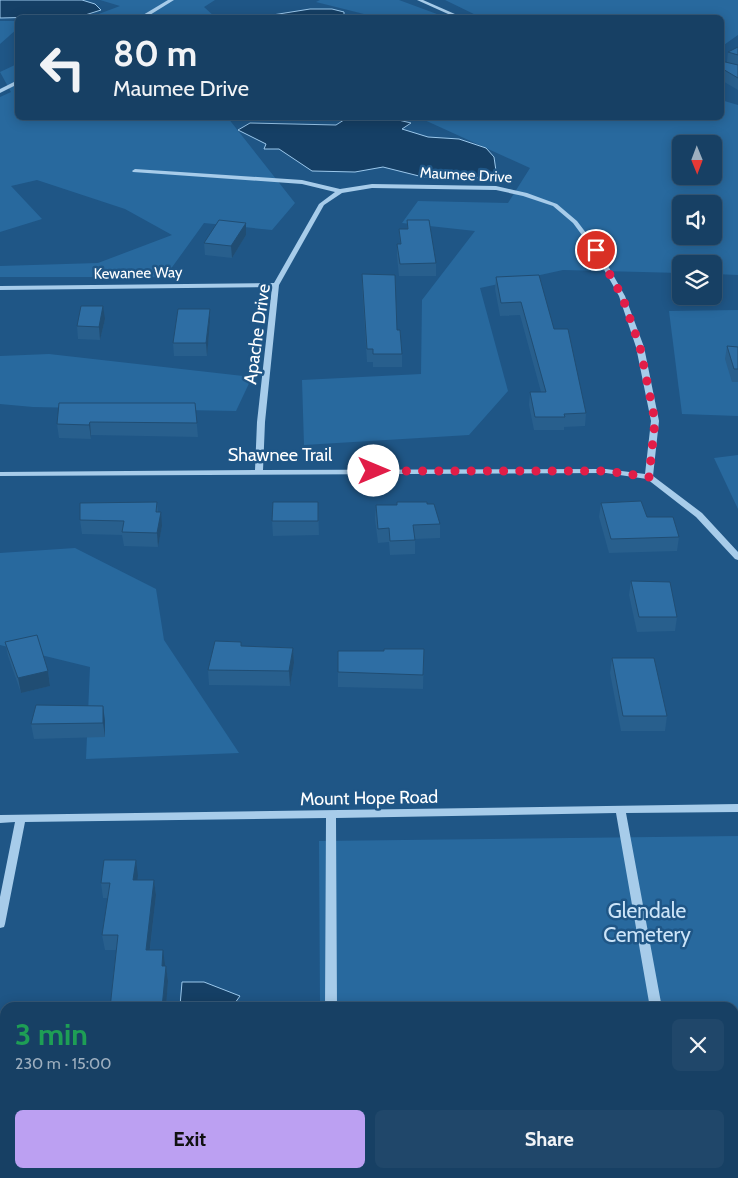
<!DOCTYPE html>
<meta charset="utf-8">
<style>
:root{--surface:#174064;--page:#20476a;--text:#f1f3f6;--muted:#9eafbf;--line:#365978;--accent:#bca0f2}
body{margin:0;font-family:Cabin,sans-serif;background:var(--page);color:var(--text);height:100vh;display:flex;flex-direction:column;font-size:19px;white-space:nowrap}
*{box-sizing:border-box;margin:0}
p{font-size:16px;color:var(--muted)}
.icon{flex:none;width:28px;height:28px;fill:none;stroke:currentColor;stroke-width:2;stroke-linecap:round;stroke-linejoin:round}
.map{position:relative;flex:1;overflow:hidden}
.side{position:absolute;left:0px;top:1002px;width:739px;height:176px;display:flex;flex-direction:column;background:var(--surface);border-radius:15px 15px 0 0;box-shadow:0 2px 12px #0003,0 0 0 1px var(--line)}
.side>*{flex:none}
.guide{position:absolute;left:15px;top:15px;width:709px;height:105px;border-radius:8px;box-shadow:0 2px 12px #0003,0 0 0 1px var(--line);background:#174064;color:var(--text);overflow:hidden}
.needle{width:32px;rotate:179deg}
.buttons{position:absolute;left:672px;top:135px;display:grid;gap:10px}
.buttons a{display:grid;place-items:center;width:50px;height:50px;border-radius:8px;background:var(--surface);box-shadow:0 2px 12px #0003,0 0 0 1px var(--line);font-size:25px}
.pin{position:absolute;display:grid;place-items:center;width:42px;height:42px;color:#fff;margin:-21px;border:2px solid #fff;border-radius:50%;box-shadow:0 1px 5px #0007}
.me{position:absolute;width:55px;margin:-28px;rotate:90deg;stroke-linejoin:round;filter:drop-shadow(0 0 4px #0008)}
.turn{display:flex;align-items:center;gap:18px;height:105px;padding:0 15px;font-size:22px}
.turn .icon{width:65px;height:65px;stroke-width:2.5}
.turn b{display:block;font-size:35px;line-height:42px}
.round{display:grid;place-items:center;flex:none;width:52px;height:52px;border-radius:8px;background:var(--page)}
.summary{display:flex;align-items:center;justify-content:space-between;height:85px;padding:0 15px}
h1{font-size:30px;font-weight:700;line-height:38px;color:#1e9e55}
.button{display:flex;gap:10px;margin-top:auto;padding:10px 15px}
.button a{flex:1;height:58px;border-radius:8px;background:var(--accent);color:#111;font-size:20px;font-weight:700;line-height:58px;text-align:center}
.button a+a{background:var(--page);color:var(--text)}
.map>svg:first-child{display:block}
.green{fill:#28699e;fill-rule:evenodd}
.water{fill:#153f65;stroke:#9bc8ec}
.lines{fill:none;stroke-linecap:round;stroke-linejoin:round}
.minor{fill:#a7ccea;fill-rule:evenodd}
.wall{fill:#285f8d}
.shaded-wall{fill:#204d73}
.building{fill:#2e6ea4;stroke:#204d73}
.route{stroke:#e11d48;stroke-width:9;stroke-dasharray:0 16.2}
.labels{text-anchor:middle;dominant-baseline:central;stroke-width:5;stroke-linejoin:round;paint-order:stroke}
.far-street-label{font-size:15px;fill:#fff;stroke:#1f5686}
.street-label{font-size:18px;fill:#fff;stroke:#1f5686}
.near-park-label{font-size:21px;fill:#cce4f8;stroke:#1f5686}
</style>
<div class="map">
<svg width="738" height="1178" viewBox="0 0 738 1178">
<rect width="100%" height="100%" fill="#1f5686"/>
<g class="green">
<path d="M 100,0 L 215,0 L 204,7 L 215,17 L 88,18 L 120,6 Z"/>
<path d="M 320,0 L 399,0 L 445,17 L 376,17 L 316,2 Z"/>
<path d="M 445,0 L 738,0 L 738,35 L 721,47 L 721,18 L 480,17 Z"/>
<path d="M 0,21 L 18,21 L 17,29 L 0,44 Z"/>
<path d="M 17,64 L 18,115 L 16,118 L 228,118 L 295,203 L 272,230 L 204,223 L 165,277 L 0,277 L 0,266 L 98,263 L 172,235 L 125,209 L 37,180 L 11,186 L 42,219 L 0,232 L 0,97 L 11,92 L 0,72 Z"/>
<path d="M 721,100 L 738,105 L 738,275 L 714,274 L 714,264 L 681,264 L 681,273 L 563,270 L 480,288 L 508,391 L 469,435 L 304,445 L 302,380 L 421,374 L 422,300 L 475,231 L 402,223 L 418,201 L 508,203 L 530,168 L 420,118 L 721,118 ZM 681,144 L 714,144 L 714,176 L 681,176 ZM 681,204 L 714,204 L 714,236 L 681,236 Z"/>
<path d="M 738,310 L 738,416 L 682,414 L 669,311 Z"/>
<path d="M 49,354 L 252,377 L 236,411 L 33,407 L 0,404 L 0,356 Z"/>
<path d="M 738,455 L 738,509 L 714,458 Z"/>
<path d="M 75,548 L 156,589 L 164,640 L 239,753 L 86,759 L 90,667 L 0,645 L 0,553 Z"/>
<path d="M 738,836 L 738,1178 L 321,1178 L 321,1174 L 734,1174 L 734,1008 L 320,1007 L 319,841 Z"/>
</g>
<g class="water">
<path d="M 0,0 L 82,0 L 95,4 L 101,10 L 82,16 L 0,18 Z"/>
<path d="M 310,9 L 332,9 L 344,12 L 344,17 L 260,17 Z"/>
<path d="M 347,118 L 390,118 L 411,123 L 402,129 L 428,137 L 459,139 L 486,148 L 494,157 L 497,178 L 423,177 L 383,167 L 355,172 L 312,171 L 279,149 L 264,149 L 266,144 L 238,130 L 250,123 L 336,125 Z"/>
<path d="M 182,982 L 204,982 L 240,996 L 232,1007 L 180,1006 Z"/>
</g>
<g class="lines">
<g class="minor">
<path d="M 168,0 L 174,0 L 145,18 L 138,18 Z"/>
<path d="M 417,0 L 423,0 L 464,18 L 457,18 Z"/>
<path d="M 18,80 L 18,84 L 0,93 L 0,89 Z"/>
<path d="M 135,169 L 302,180 L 340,189 L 372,184 L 496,186 L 527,193 L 557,204 L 577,221 L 599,250 L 625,296 L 644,347 L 659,421 L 653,476 L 702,513 L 738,552 L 738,560 L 735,559 L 696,517 L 647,479 L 606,473 L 0,476 L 0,472 L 255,470 L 257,422 L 272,287 L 0,290 L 0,286 L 274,283 L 319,204 L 335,192 L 302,184 L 133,172 L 132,171 ZM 372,188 L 496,190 L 523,196 L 553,206 L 573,223 L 593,250 L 619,296 L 636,347 L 651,421 L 645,474 L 606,469 L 263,470 L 265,422 L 279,285 L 324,205 L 342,193 Z"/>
<path d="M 738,804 L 738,812 L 626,813 L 662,1008 L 650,1008 L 616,813 L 336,818 L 337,1008 L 325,1008 L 326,818 L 25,822 L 5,924 L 4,927 L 0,928 L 0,897 L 15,822 L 0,823 L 0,815 Z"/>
<rect x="325" y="1174" width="12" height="4"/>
<rect x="680" y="1174" width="12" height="4"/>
</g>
</g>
<g class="wall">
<path d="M 738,47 L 738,90 L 721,80 L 721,61 L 727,62 L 728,52 Z"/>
<path d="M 407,220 L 436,263 L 436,276 L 399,276 L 397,256 L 397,244 L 400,244 L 399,229 L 407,229 Z"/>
<path d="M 246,235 L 232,258 L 205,255 L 204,243 Z"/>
<path d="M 362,274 L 397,330 L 402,354 L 402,367 L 373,367 L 373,362 L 367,362 L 362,286 Z"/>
<path d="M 496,277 L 554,329 L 586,413 L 585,426 L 564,427 L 564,430 L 534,430 L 529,405 L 530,392 L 541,392 L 520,315 L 500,316 L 495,289 Z"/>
<path d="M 210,309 L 210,322 L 207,356 L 174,356 L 173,343 Z"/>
<path d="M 105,319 L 100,340 L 78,339 L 77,326 Z"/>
<path d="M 727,346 L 738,347 L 738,382 L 732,382 L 725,359 Z"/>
<path d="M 195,403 L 198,437 L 91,435 L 91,439 L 59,438 L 57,424 Z"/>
<path d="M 157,502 L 158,512 L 162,526 L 158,547 L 124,546 L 122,535 L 82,534 L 80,520 Z"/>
<path d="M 318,502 L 319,535 L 273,536 L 272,521 Z"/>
<path d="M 601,503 L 679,537 L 677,551 L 609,553 L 599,517 Z"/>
<path d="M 376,505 L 440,524 L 440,538 L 415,539 L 415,554 L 390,555 L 389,542 L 378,543 L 375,519 Z"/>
<path d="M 631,581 L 677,617 L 675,631 L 637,632 L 629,595 Z"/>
<path d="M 5,642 L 48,671 L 50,686 L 21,693 L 8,656 Z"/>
<path d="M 241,642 L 241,646 L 293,648 L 294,663 L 290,686 L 209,685 L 208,670 Z"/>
<path d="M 424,649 L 423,689 L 338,687 L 338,651 L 384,651 Z"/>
<path d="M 612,658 L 667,716 L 665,731 L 621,731 L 610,673 Z"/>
<path d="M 103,706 L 105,721 L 105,737 L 34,739 L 31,724 Z"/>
<path d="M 138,876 L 137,880 L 154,880 L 156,895 L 150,950 L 165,966 L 166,966 L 168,981 L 166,1008 L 110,1008 L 116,950 L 105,950 L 102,935 L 108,898 L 103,898 L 101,883 Z"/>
<path d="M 83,1174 L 154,1174 L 153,1178 L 84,1178 Z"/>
</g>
<g class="shaded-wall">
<path d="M 246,223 L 246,235 L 232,258 L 231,246 Z"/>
<path d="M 103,306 L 105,319 L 100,340 L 99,327 Z"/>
<path d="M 210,309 L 210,322 L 207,356 L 206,343 Z"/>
<path d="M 90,422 L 91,435 L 91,439 L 89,425 Z"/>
<path d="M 161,512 L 162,526 L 158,547 L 157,533 Z"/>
<path d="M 293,648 L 294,663 L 290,686 L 289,671 Z"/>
<path d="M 48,671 L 50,686 L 21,693 L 18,678 Z"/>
<path d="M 103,706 L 105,721 L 105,737 L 103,723 Z"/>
<path d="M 136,860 L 138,876 L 135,895 L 133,880 Z"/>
<path d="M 154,880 L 156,895 L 148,965 L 146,950 Z"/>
<path d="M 163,950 L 165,965 L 163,981 L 162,966 Z"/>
<path d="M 166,966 L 168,981 L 166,1008 L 162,1008 Z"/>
<path d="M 150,1174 L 154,1174 L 153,1178 L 151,1178 Z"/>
</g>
<g class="building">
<path d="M 738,47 L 738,55 L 728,52 Z"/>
<path d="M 721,61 L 738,65 L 738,78 L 721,68 Z"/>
<path d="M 219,220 L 246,223 L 231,246 L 204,243 Z"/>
<path d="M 407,220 L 429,220 L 436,263 L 400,264 L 397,244 L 401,244 L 399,229 L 408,229 Z"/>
<path d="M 362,274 L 395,275 L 397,330 L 400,330 L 402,354 L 373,354 L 373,349 L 367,349 Z"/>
<path d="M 539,275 L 554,329 L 568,329 L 586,413 L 564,414 L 565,417 L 535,417 L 530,392 L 546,392 L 521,302 L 501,303 L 496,277 Z"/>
<path d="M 81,306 L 103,306 L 99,327 L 77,326 Z"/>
<path d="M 178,309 L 210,309 L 206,343 L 173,343 Z"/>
<path d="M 727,346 L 738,347 L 738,369 L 734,369 Z"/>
<path d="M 59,403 L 195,403 L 197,423 L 90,422 L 89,425 L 57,424 Z"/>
<path d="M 641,501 L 647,517 L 673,517 L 679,537 L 611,539 L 601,503 Z"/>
<path d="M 157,502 L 156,512 L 161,512 L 157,533 L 122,532 L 124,521 L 80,520 L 80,503 Z"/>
<path d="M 273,502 L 318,502 L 318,521 L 272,521 Z"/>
<path d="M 397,502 L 427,502 L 427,504 L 434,504 L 440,524 L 413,525 L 415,540 L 390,541 L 389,528 L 378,529 L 376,505 L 397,505 Z"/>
<path d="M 631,581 L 670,582 L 677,617 L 639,617 Z"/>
<path d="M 37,635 L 48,671 L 18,678 L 5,642 Z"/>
<path d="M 215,641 L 241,642 L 241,646 L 293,648 L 289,671 L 208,670 Z"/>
<path d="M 384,649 L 424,649 L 423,675 L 338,672 L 338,651 L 384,651 Z"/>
<path d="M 612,658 L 654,658 L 667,716 L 623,716 Z"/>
<path d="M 36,705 L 103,706 L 103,723 L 31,724 Z"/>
<path d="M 104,860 L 136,860 L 133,880 L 154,880 L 146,950 L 163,950 L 162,966 L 166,966 L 162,1008 L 110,1008 L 118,935 L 102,935 L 110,883 L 101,883 Z"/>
</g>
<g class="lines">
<path class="route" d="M 374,471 L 606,471 L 649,477 L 655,421 L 640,347 L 622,296 L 596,250"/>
</g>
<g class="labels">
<g class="far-street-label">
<text transform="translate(466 175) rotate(3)">Maumee Drive</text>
<text transform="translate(138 273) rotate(-1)">Kewanee Way</text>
</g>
<g class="street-label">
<text transform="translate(257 334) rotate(-82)">Apache Drive</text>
<text x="280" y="455">Shawnee Trail</text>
<text transform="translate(369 798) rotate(-1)">Mount Hope Road</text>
</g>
<g class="near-park-label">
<text x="647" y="910">Glendale<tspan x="647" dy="24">Cemetery</tspan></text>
</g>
</g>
</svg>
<div class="buttons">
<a><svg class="needle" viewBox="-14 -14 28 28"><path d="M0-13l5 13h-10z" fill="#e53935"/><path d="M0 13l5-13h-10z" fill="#9eafbf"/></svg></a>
<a><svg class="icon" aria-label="sound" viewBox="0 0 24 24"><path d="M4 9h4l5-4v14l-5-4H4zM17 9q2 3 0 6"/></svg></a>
<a><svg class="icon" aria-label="layers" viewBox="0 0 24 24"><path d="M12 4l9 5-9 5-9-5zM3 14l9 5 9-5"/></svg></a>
</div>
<div class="pin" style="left:596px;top:250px;background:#d93025"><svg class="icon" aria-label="arrive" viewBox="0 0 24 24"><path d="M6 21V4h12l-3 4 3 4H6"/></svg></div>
<svg class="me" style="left:374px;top:471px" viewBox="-20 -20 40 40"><circle r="19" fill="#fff"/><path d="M0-13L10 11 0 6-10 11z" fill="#e11d48"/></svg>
<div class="guide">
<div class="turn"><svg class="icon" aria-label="left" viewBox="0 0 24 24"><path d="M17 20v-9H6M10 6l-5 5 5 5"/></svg><div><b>80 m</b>Maumee Drive</div></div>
</div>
<section class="side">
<div class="summary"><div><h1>3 min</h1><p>230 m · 15:00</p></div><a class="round"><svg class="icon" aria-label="close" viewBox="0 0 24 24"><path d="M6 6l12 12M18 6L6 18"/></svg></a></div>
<div class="button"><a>Exit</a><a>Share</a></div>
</section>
</div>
